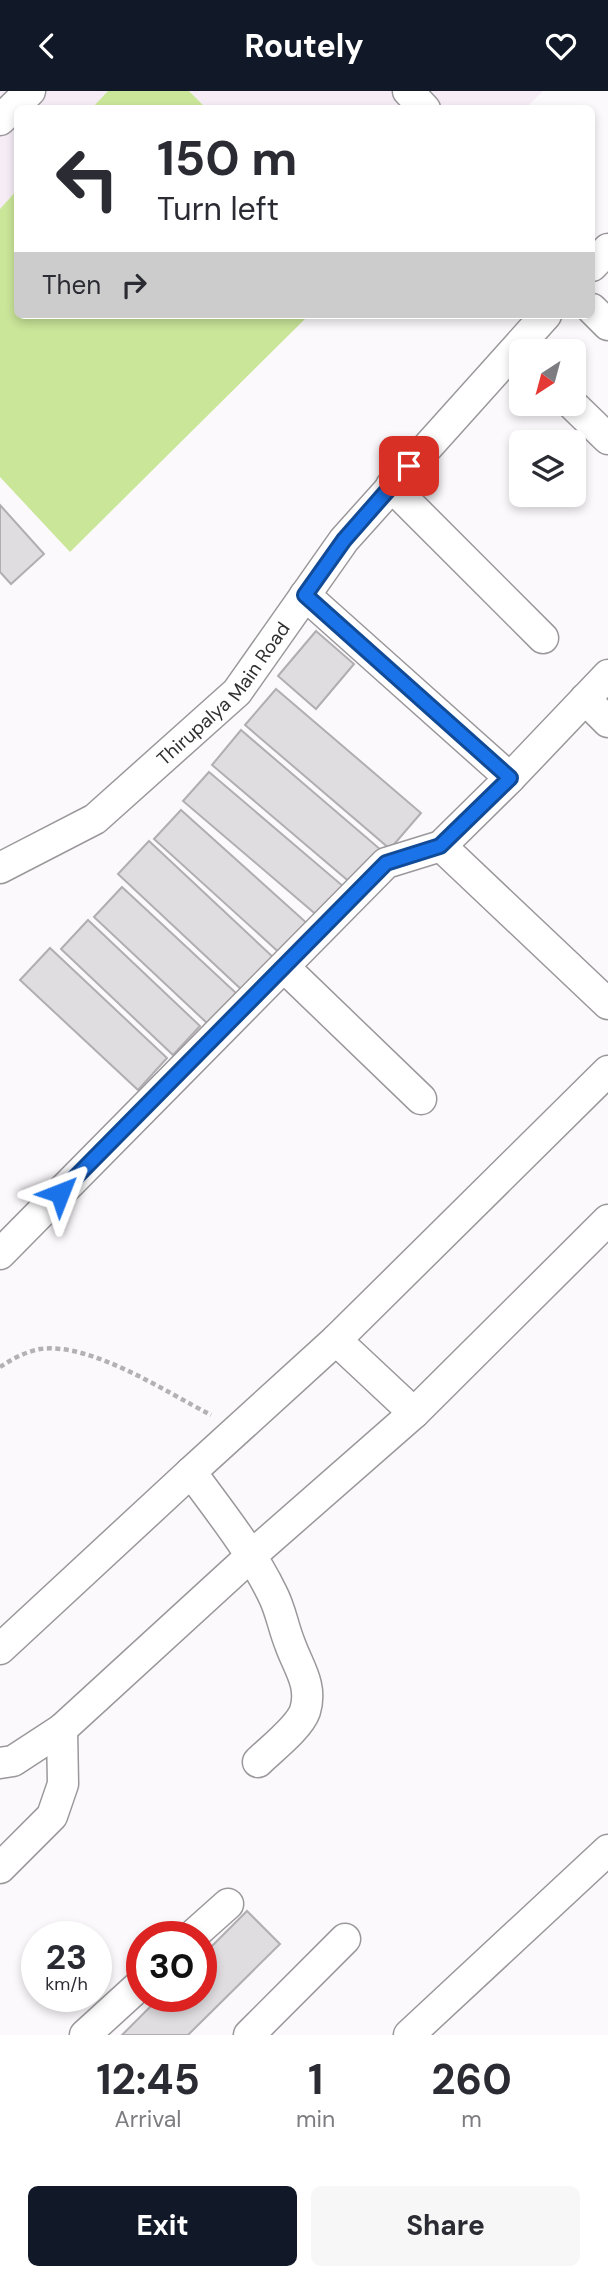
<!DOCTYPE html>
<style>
:root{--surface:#fff;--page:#f7f7f7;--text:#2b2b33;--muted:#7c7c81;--accent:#111827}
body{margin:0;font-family:"DM Sans",sans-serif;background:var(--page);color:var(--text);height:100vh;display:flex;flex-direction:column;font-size:26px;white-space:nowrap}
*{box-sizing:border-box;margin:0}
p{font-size:23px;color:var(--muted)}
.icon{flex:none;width:38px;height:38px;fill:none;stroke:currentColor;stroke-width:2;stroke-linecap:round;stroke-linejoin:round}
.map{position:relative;height:1944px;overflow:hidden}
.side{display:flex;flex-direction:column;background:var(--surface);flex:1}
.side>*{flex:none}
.hud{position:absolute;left:14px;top:14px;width:581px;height:214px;border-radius:10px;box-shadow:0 4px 10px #0003;background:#fff;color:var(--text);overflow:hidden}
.needle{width:46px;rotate:216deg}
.tools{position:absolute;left:509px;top:248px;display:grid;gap:14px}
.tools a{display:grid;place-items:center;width:77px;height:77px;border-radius:10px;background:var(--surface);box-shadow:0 4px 10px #0003;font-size:35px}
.speed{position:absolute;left:21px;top:1830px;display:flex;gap:14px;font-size:35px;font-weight:700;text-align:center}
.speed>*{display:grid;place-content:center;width:91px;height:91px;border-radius:50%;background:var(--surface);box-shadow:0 4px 10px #0003;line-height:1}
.speed small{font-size:18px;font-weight:400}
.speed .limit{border:10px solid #d22;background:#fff;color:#111}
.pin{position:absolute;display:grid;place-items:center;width:60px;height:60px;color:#fff;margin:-30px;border-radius:14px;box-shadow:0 4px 10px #0006}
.me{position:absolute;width:77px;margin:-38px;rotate:45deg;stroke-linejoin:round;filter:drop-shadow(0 0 5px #0008)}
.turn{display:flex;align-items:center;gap:24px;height:147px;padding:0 28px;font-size:32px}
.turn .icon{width:91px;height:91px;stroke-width:2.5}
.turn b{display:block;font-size:49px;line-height:60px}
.then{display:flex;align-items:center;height:66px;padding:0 28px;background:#0003;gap:14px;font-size:26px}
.eta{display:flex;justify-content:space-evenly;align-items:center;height:119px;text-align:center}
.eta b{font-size:42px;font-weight:700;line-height:49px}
.button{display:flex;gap:14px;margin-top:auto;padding:14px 28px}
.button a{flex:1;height:80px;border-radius:10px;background:var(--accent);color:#fff;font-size:28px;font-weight:700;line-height:80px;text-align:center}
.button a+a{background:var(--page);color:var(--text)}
header{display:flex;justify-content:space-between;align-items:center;height:91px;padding:0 28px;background:var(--accent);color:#fff;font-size:32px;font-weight:700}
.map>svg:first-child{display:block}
.built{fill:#f5ecf5}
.green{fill:#cae699}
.building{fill:#e0dde0;stroke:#b1aeb1;stroke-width:2}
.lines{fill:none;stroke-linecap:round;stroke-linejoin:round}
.minor-casing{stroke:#9b989b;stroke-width:33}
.path{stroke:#b3b1b3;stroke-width:4.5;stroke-dasharray:5 3.5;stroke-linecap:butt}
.minor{stroke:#fff;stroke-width:30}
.route-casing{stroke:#114b97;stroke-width:18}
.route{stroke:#1a73e8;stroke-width:12}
.labels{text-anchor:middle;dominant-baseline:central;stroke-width:5;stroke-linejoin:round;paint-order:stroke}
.street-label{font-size:19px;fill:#323132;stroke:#fff}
</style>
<header><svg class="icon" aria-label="back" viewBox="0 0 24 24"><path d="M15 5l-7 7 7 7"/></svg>Routely<svg class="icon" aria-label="heart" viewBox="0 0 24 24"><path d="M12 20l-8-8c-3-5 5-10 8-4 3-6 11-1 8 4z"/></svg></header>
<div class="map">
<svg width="608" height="1944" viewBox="0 0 608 1944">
<rect width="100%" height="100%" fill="#fcf9fc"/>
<g class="built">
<path d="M 0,0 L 108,0 L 92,17 L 18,18 L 17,99 L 0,118 Z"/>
<path d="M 189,0 L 543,0 L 525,18 L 206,17 Z"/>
</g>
<g class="green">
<path d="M 108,0 L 189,0 L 206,17 L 92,17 Z"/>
<path d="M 17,99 L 18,224 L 309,224 L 70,461 L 0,386 L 0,118 Z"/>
</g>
<g class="building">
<path d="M 0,414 L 44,463 L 11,493 L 0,481 Z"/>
<path d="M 316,540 L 354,573 L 316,618 L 278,585 Z"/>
<path d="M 276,598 L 421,722 L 390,758 L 245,634 Z"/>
<path d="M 241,639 L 381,759 L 352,793 L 212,674 Z"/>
<path d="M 209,681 L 344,796 L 319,826 L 183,710 Z"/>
<path d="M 181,719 L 310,835 L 283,865 L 154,748 Z"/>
<path d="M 149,750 L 274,867 L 243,900 L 118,783 Z"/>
<path d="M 122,796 L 236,902 L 208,933 L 94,826 Z"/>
<path d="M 88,829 L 200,935 L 173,964 L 61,858 Z"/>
<path d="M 50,857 L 167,967 L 138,999 L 20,889 Z"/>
<path d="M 247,1820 L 280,1853 L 188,1944 L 122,1944 L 160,1906 L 201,1906 L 201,1866 Z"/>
</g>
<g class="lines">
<defs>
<g id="minor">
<path d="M 408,0 L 425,18"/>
<path d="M 0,29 L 30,0"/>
<path d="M 592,175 L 608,158"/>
<path d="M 592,218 L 608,234"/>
<path d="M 572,313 L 608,348"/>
<path d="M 391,395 L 543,547"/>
<path d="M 585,608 L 608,631"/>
<path d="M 510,687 L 608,584"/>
<path d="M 441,755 L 608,913"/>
<path id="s1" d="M 0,777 L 95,728 L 237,601 L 344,449 L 546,224"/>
<path d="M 284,876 L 421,1008"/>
<path d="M 0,1163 L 386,772 L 441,755 L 510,687 L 305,504"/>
<path d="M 336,1249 L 414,1322"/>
<path d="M 0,1558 L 191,1381"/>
<path d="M 258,1671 C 271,1658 299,1637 305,1620 C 313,1594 298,1576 290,1553 C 283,1536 281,1519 272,1502 C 251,1459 220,1421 191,1381 L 336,1249 L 608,980"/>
<path d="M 0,1672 L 13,1670 L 62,1638 L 252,1464 L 414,1322 L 608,1129"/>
<path d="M 0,1777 L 52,1725 L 63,1693 L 62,1638"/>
<path d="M 191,1846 L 228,1813"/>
<path d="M 85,1944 L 142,1892"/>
<path d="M 249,1944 L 345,1848"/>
<path d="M 409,1944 L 608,1759"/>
</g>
</defs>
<use href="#minor" class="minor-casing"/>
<path class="path" d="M 0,1276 C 12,1268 25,1261 40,1258 C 91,1251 166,1301 211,1324"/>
<use href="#minor" class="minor"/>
</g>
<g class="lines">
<defs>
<path id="route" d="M 60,1102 L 386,772 L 440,755 L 510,687 L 305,504 L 344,449 L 409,375"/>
</defs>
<use href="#route" class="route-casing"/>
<use href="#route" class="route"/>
</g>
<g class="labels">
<g class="street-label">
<text stroke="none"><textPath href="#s1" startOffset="287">Thirupalya Main Road</textPath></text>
</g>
</g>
</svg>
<div class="tools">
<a><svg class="needle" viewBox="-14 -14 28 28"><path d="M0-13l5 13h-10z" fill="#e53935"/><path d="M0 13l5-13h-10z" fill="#7c7c81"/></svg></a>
<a><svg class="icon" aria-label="layers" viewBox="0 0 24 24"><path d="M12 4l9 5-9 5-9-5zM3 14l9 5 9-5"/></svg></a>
</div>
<div class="speed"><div>23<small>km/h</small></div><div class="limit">30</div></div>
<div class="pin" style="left:409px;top:375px;background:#d93025"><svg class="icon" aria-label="arrive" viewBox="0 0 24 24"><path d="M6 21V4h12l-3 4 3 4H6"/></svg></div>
<svg class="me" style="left:60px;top:1102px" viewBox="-20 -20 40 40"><path d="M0-17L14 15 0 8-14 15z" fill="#1a73e8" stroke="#fff" stroke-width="4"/></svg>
<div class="hud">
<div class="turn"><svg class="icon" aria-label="left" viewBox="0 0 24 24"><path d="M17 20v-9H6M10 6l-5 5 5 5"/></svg><div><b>150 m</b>Turn left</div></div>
<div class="then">Then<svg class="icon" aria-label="right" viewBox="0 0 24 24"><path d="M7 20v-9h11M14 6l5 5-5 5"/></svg></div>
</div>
</div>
<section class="side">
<div class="eta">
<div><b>12:45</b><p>Arrival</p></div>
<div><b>1</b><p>min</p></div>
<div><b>260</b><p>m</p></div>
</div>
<div class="button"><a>Exit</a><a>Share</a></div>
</section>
